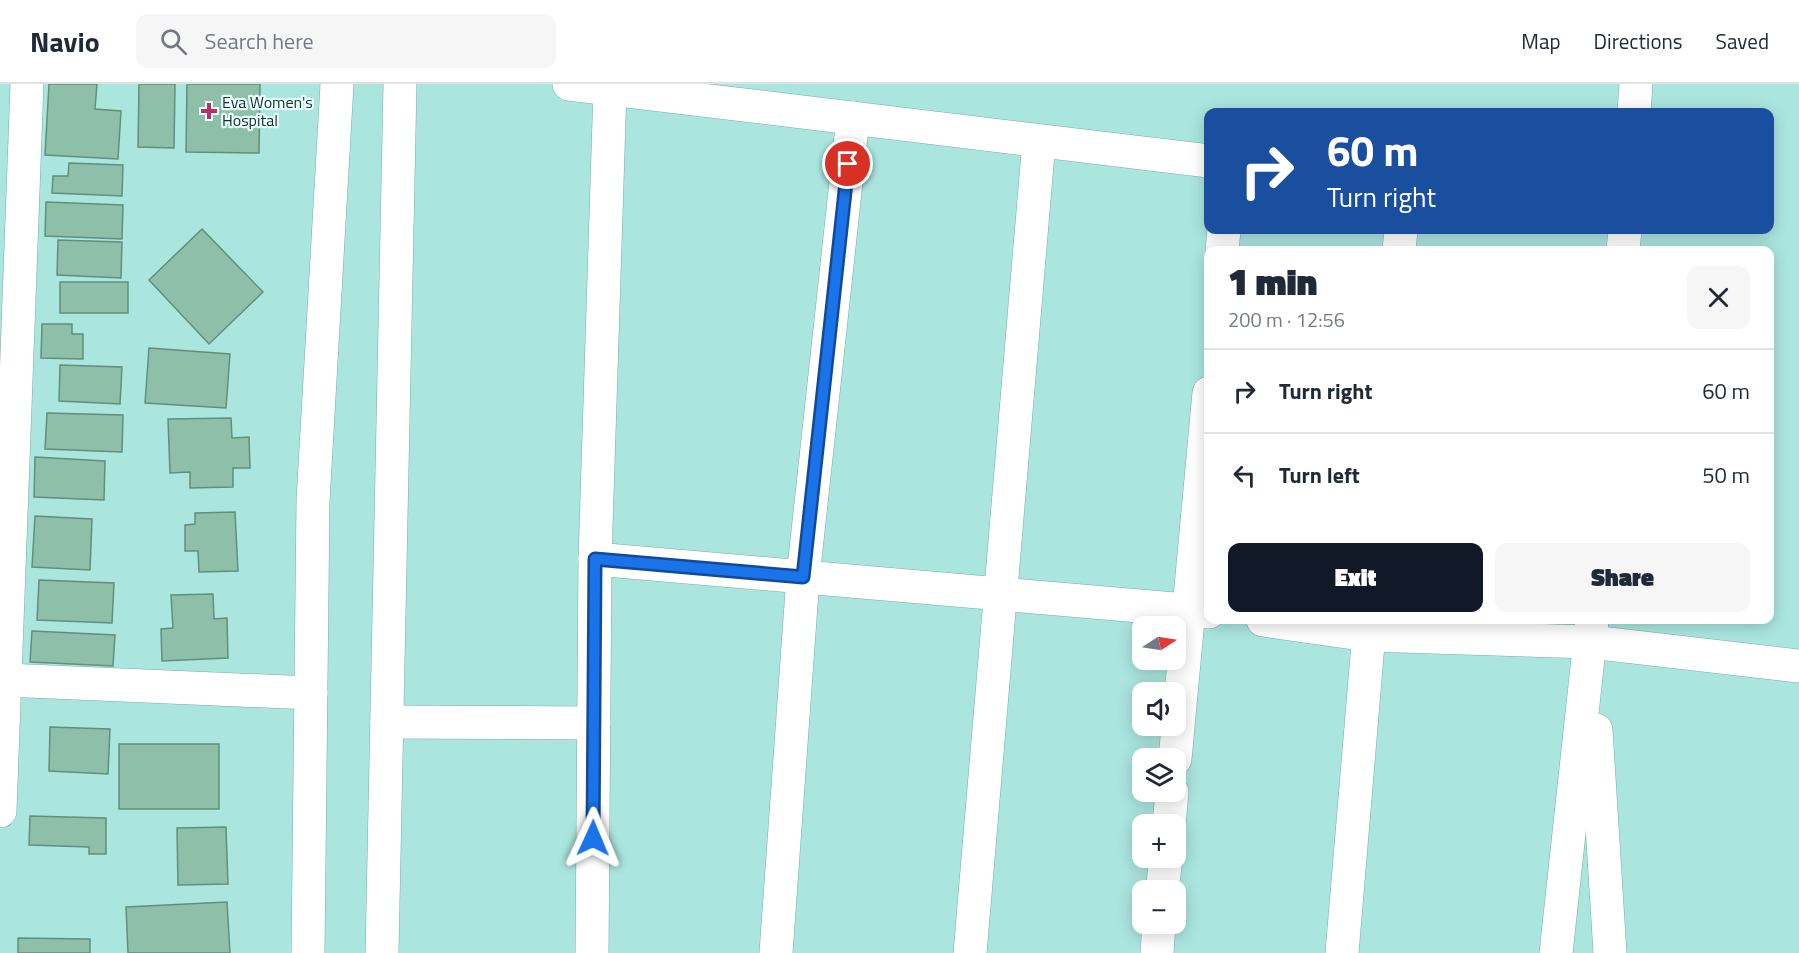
<!DOCTYPE html>
<meta charset="utf-8">
<style>
:root{--surface:#fff;--page:#f6f6f7;--text:#1f2937;--muted:#747a83;--line:#e0e1e3;--accent:#111827}
body{margin:0;font-family:"Titillium Web",sans-serif;background:var(--page);color:var(--text);height:100vh;display:flex;flex-direction:column;font-size:22px;white-space:nowrap}
*{box-sizing:border-box;margin:0}
p{font-size:20px;color:var(--muted)}
.icon{flex:none;width:33px;height:33px;fill:none;stroke:currentColor;stroke-width:2;stroke-linecap:round;stroke-linejoin:round}
.map{position:relative;flex:1;overflow:hidden}
.side{position:absolute;left:1204px;top:162px;width:570px;height:378px;display:flex;flex-direction:column;background:var(--surface);border-radius:12px;box-shadow:0 3px 15px #0003}
.side>*{flex:none}
.hud{position:absolute;left:1204px;top:24px;width:570px;height:126px;border-radius:12px;box-shadow:0 3px 15px #0003;background:#1a4fa0;color:#fff;overflow:hidden}
.needle{width:39px;rotate:78deg}
.fabs{position:absolute;left:1132px;top:532px;display:grid;gap:12px}
.fabs a{display:grid;place-items:center;width:54px;height:54px;border-radius:12px;background:var(--surface);box-shadow:0 3px 15px #0003;font-size:30px}
.pin{position:absolute;display:grid;place-items:center;width:51px;height:51px;color:#fff;margin:-26px;border:3px solid #fff;border-radius:50%;box-shadow:0 2px 6px #0007}
.me{position:absolute;width:66px;margin:-33px;rotate:1deg;stroke-linejoin:round;filter:drop-shadow(0 0 4px #0008)}
.turn{display:flex;align-items:center;gap:21px;height:126px;padding:0 24px;font-size:27px}
.turn .icon{width:78px;height:78px;stroke-width:2.5}
.turn b{display:block;font-size:42px;line-height:51px}
.round{display:grid;place-items:center;flex:none;width:63px;height:63px;border-radius:12px;background:var(--page)}
.overview{display:flex;align-items:center;justify-content:space-between;height:102px;padding:0 24px}
h1{font-size:36px;font-weight:800;line-height:45px}
.button{display:flex;gap:12px;margin-top:auto;padding:12px 24px}
.button a{flex:1;height:69px;border-radius:12px;background:var(--accent);color:#fff;font-size:24px;font-weight:800;line-height:69px;text-align:center}
.button a+a{background:var(--page);color:var(--text)}
ul{padding:0;list-style:none}
li{display:flex;align-items:center;gap:18px;height:84px;padding:0 24px;border-top:2px solid var(--line)}
li div{flex:1}
li b{display:block;font-size:22px}
li em{font-style:normal}
header{display:flex;align-items:center;gap:36px;box-sizing:border-box;height:84px;padding:0 30px;background:var(--surface);border-bottom:2px solid var(--line)}
header strong{font-size:28px}
nav{display:flex;gap:33px;margin-inline-start:auto;font-size:21px}
.search{width:420px;height:54px;background:var(--page);display:flex;align-items:center;gap:15px;box-sizing:border-box;padding:0 21px;border-radius:12px;color:var(--muted);font-size:22px}
.map>svg:first-child{display:block}
.building{fill:#8dbfa9;stroke:#60907b;stroke-width:1.5}
.lines{fill:none;stroke-linecap:round;stroke-linejoin:round}
.minor-casing{stroke:#74aea6;stroke-width:34}
.tertiary-casing{stroke:#74aea6;stroke-width:34}
.minor{stroke:#fff;stroke-width:33}
.tertiary{stroke:#fff;stroke-width:33}
.route-casing{stroke:#114b97;stroke-width:15}
.route{stroke:#1a73e8;stroke-width:10}
.poi-dot{fill:#be3060;stroke:#e8fffb;stroke-width:2}
.labels{text-anchor:middle;dominant-baseline:central;stroke-width:4.5;stroke-linejoin:round;paint-order:stroke}
.poi-label{font-size:16px;fill:#162e2b;stroke:#e8fffb;text-anchor:start}
</style>
<header>
<strong>Navio</strong>
<div class="search"><svg class="icon" aria-label="search" viewBox="0 0 24 24"><circle cx="10" cy="10" r="6"/><path d="M15 15l6 6"/></svg>Search here</div>
<nav><a>Map</a><a>Directions</a><a>Saved</a></nav>
</header>
<div class="map">
<svg width="1799" height="869" viewBox="0 0 1799 869">
<rect width="100%" height="100%" fill="#aae6de"/>
<g class="building">
<path d="M 49,0 L 97,0 L 95,25 L 121,27 L 118,75 L 45,71 Z"/>
<path d="M 139,0 L 175,0 L 174,64 L 138,63 Z"/>
<path d="M 187,0 L 260,0 L 259,69 L 186,68 Z"/>
<path d="M 69,79 L 123,81 L 122,112 L 52,109 L 53,92 L 68,92 Z"/>
<path d="M 46,118 L 123,121 L 122,155 L 45,152 Z"/>
<path d="M 202,145 L 263,208 L 209,260 L 149,196 Z"/>
<path d="M 58,156 L 122,158 L 121,194 L 57,191 Z"/>
<rect x="60" y="198" width="68" height="31"/>
<path d="M 42,240 L 72,240 L 72,250 L 83,250 L 83,275 L 41,274 Z"/>
<path d="M 149,264 L 230,270 L 226,324 L 145,319 Z"/>
<path d="M 60,281 L 122,283 L 120,320 L 59,317 Z"/>
<path d="M 47,329 L 123,331 L 122,368 L 45,365 Z"/>
<path d="M 231,334 L 232,354 L 249,353 L 250,384 L 233,384 L 233,403 L 190,404 L 190,388 L 170,389 L 168,335 Z"/>
<path d="M 35,373 L 105,377 L 104,416 L 34,413 Z"/>
<path d="M 235,428 L 238,487 L 199,488 L 198,467 L 185,467 L 185,441 L 195,440 L 195,429 Z"/>
<path d="M 35,432 L 92,435 L 90,486 L 32,483 Z"/>
<path d="M 39,496 L 114,499 L 112,539 L 37,536 Z"/>
<path d="M 213,510 L 214,535 L 227,534 L 228,574 L 162,577 L 161,545 L 173,544 L 171,511 Z"/>
<path d="M 32,547 L 115,551 L 113,582 L 30,578 Z"/>
<path d="M 50,643 L 110,645 L 108,690 L 49,687 Z"/>
<rect x="119" y="660" width="100" height="65"/>
<path d="M 30,732 L 106,734 L 106,770 L 89,770 L 89,763 L 29,761 Z"/>
<path d="M 226,743 L 228,800 L 178,801 L 177,744 Z"/>
<path d="M 227,818 L 230,869 L 128,869 L 126,823 Z"/>
<path d="M 18,854 L 90,855 L 90,869 L 18,869 Z"/>
</g>
<g class="lines">
<defs>
<g id="minor">
<path d="M 569,0 L 1209,77"/>
<path d="M 1634,28 L 1636,0"/>
<path d="M 1222,166 L 1224,146"/>
<path d="M 1399,166 L 1401,146"/>
<path d="M 1623,166 L 1625,146"/>
<path d="M 595,475 L 1209,528"/>
<path d="M 1263,536 L 1368,551 L 1591,558 L 1799,582"/>
<path d="M 5,596 L 311,609"/>
<path d="M 387,638 L 594,639"/>
<path d="M 1596,646 L 1610,869"/>
<path d="M 1175,675 L 1209,309"/>
<path d="M 0,727 L 27,0"/>
<path d="M 1169,741 L 1172,708"/>
<path d="M 1162,807 L 1166,774"/>
<path d="M 382,869 L 400,0"/>
<path d="M 592,869 L 595,475 L 610,5"/>
<path d="M 776,869 L 803,493 L 853,34"/>
<path d="M 970,869 L 1039,57"/>
<path d="M 1157,869 L 1159,840"/>
<path d="M 1342,869 L 1370,536"/>
<path d="M 1556,869 L 1592,537"/>
</g>
<path id="tertiary" d="M 308,869 L 313,417 L 337,0"/>
</defs>
<use href="#minor" class="minor-casing"/>
<use href="#tertiary" class="tertiary-casing"/>
<use href="#minor" class="minor"/>
<use href="#tertiary" class="tertiary"/>
</g>
<g class="lines">
<defs>
<path id="route" d="M 593,754 L 595,475 L 803,493 L 848,80"/>
</defs>
<use href="#route" class="route-casing"/>
<use href="#route" class="route"/>
</g>
<path class="poi-dot" d="M206 18h6v6h6v6h-6v6h-6v-6h-6v-6h6z"/>
<g class="labels">
<g class="poi-label">
<text x="222" y="18">Eva Women's<tspan x="222" dy="18">Hospital</tspan></text>
</g>
</g>
</svg>
<div class="fabs">
<a><svg class="needle" viewBox="-14 -14 28 28"><path d="M0-13l5 13h-10z" fill="#e53935"/><path d="M0 13l5-13h-10z" fill="#747a83"/></svg></a>
<a><svg class="icon" aria-label="sound" viewBox="0 0 24 24"><path d="M4 9h4l5-4v14l-5-4H4zM17 9q2 3 0 6"/></svg></a>
<a><svg class="icon" aria-label="layers" viewBox="0 0 24 24"><path d="M12 4l9 5-9 5-9-5zM3 14l9 5 9-5"/></svg></a>
<a>+</a>
<a>−</a>
</div>
<div class="pin" style="left:848px;top:80px;background:#d93025"><svg class="icon" aria-label="arrive" viewBox="0 0 24 24"><path d="M6 21V4h12l-3 4 3 4H6"/></svg></div>
<svg class="me" style="left:593px;top:754px" viewBox="-20 -20 40 40"><path d="M0-17L14 15 0 8-14 15z" fill="#1a73e8" stroke="#fff" stroke-width="4"/></svg>
<div class="hud">
<div class="turn"><svg class="icon" aria-label="right" viewBox="0 0 24 24"><path d="M7 20v-9h11M14 6l5 5-5 5"/></svg><div><b>60 m</b>Turn right</div></div>
</div>
<section class="side">
<div class="overview"><div><h1>1 min</h1><p>200 m · 12:56</p></div><a class="round"><svg class="icon" aria-label="close" viewBox="0 0 24 24"><path d="M6 6l12 12M18 6L6 18"/></svg></a></div>
<ul>
<li><svg class="icon" aria-label="right" viewBox="0 0 24 24"><path d="M7 20v-9h11M14 6l5 5-5 5"/></svg><div><b>Turn right</b></div><em>60 m</em></li>
<li><svg class="icon" aria-label="left" viewBox="0 0 24 24"><path d="M17 20v-9H6M10 6l-5 5 5 5"/></svg><div><b>Turn left</b></div><em>50 m</em></li>
</ul>
<div class="button"><a>Exit</a><a>Share</a></div>
</section>
</div>
